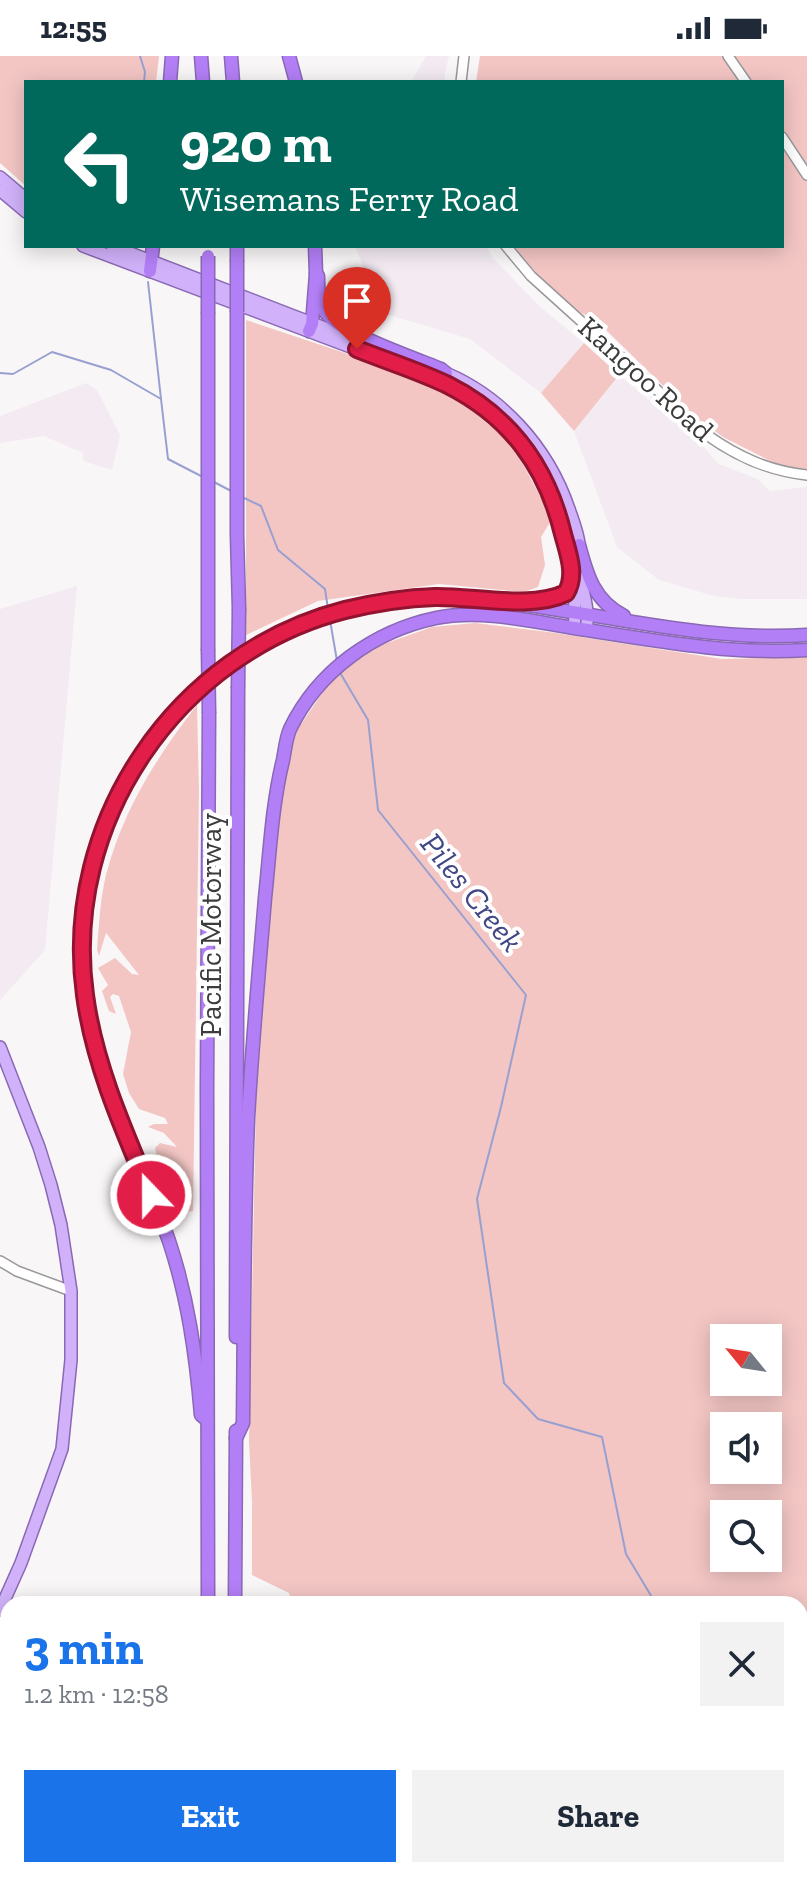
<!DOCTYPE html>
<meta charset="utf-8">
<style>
:root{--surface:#fff;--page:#f2f2f3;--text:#1f2937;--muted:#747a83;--accent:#1a73e8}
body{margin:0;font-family:"Zilla Slab",serif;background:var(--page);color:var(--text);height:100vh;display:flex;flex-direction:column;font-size:30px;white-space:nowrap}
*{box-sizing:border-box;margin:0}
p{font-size:26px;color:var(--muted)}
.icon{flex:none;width:44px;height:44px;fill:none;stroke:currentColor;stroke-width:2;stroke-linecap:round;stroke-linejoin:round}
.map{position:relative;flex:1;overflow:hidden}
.sheet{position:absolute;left:0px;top:1540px;width:808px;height:282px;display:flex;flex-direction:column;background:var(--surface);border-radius:24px 24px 0 0;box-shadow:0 4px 20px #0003}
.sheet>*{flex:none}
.guide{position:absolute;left:24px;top:24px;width:760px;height:168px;border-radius:0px;box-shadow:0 4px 20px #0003;background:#00695c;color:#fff;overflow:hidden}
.needle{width:52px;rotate:300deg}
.controls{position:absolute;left:710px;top:1268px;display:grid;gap:16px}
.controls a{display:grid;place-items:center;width:72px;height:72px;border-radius:0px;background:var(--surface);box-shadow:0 4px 20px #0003;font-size:40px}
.pin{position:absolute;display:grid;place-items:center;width:68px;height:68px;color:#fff;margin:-82px -34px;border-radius:50% 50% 50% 0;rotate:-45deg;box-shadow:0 0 8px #0007}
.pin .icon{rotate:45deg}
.me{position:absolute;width:88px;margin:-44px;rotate:338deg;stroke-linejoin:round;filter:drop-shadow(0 0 6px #0008)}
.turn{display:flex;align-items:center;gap:28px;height:168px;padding:0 24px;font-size:36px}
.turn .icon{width:104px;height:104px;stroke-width:2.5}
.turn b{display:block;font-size:56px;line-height:68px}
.round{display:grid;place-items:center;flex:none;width:84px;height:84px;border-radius:0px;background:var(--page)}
.overview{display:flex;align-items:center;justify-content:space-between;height:136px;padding:0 24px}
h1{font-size:48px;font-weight:800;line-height:60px;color:var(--accent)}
.button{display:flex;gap:16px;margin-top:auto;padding:16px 24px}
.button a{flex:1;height:92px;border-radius:0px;background:var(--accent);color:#fff;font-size:32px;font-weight:800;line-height:92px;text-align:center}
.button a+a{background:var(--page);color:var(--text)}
.status{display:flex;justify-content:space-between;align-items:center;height:56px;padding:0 40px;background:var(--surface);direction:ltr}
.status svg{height:22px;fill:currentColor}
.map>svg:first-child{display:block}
.built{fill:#f3eaf2}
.green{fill:#f3c6c4;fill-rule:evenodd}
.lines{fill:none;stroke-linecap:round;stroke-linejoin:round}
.stream{stroke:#97a0d1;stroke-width:2}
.minor-casing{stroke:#9a979a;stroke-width:12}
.major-casing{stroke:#8a68b5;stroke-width:14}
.highway-casing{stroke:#8a68b5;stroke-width:15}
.minor{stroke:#fff;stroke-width:9}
.major{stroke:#d1b2fa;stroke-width:11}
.highway{stroke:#b37ff6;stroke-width:12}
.highway-bridge-casing{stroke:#8a68b5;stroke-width:15;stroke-linecap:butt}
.highway-bridge{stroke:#b37ff6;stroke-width:12}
.route-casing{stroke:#92132f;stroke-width:20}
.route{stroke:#e11d48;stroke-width:14}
.labels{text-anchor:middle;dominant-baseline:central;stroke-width:8;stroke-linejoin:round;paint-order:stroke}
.street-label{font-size:30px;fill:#3d3c3d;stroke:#fff}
.water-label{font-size:32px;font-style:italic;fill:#404784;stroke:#fff}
</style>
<div class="status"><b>12:55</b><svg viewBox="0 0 49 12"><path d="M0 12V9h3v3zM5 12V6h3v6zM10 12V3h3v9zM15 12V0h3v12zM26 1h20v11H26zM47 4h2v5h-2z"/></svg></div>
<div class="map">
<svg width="807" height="1821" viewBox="0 0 807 1821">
<rect width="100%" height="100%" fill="#f9f6f8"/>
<g class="built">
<path d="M 426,0 L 449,0 L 445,16 L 445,26 L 411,26 Z"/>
<path d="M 355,190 L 486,190 L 493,202 L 538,249 L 584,287 L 541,337 L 470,283 L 382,257 Z"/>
<path d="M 619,319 L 698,385 L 719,408 L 758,423 L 770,435 L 807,431 L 807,543 L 742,543 L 714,540 L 659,524 L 617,491 L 574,375 Z"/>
<path d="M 86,327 L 97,334 L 120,379 L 112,414 L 83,405 L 83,397 L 44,380 L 0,387 L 0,360 Z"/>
<path d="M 77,530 L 45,894 L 0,944 L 0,553 Z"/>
</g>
<g class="green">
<path d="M 0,0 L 159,0 L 156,26 L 26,26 L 26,130 L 0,107 Z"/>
<path d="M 480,0 L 807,0 L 807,413 L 778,409 L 723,381 L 694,360 L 606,274 L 608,270 C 596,261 585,261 573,252 C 551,235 531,212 514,190 L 782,190 L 782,26 L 476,26 Z"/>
<path d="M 246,264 L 393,313 L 463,347 L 513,389 L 552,463 L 541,481 L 545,509 L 538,531 L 524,536 L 439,528 L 318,545 L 246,579 Z"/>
<path d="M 584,287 L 619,319 L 574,375 L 541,337 Z"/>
<path d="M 475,567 L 556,577 L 722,603 L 807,601 L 807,1821 L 655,1821 L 648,1814 L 800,1814 L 800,1548 L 293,1548 L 289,1537 L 252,1519 L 252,1446 L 249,1385 L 257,999 L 280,739 L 295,677 L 327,630 L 367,594 L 432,571 ZM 724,1282 L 768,1282 L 768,1326 L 724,1326 ZM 724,1370 L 768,1370 L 768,1414 L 724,1414 ZM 724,1458 L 768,1458 L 768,1502 L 724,1502 Z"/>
<path d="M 197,649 L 199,736 L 193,1155 L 171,1158 L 155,1092 L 160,1087 L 177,1091 L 164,1077 L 148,1071 L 154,1068 L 168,1068 L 165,1062 L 139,1053 L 129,1037 L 123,1018 L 131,976 L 119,940 L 113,938 L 110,941 L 116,958 L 109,955 L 102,935 L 108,929 L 98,912 L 115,902 L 132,918 L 139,919 L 106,877 L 99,900 L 97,894 C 99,869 100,844 106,819 C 123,754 156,702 197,649 Z"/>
<path d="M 253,1814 L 534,1814 L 538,1821 L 254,1821 Z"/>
</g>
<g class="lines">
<g class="stream">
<path d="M 140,0 L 145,16 L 144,26"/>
<path d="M 148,226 L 161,343"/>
<path d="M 0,317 L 13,318 L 52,296 L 111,314 L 161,343 L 168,403 L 201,420"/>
<path d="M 214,426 L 233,436"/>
<path d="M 242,441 L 261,450 L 278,494 L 325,533 L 328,553"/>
<path d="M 330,564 L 337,605"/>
<path d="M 339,615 L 368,664 L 378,754 L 526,939 L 501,1051 L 477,1143 L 504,1327 L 538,1363 L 602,1381 L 626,1498 L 656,1548"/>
<path d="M 800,1716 L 807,1743"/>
<path d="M 0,1797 L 8,1802"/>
<path d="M 26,1814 L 36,1821"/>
<path d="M 282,1814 L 293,1821"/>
<path d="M 103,1815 L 111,1814"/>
</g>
<defs>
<g id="minor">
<path d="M 728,0 L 746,26"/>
<path d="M 461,26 L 464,0"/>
<path d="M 782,81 L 807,119"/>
<path d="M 506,190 L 531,220 L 707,379 C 738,401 769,415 807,419"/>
<path d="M 0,1205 L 17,1215 L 71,1235"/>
<path d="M 0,1635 L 8,1639"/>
<path d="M 91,1814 L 99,1821"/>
<path d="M 610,1814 L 617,1821"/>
</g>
<g id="major">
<path d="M 0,121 L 26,143"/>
<path d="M 0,134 L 26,156"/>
<path d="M 83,190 L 430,321 C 513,358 550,410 568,498 C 572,523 577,547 574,572"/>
<path d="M 112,190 L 369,289"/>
<path d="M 438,314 C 500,337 548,391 569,453 C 573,464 578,477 579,488 C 580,494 577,501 578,507 C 579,528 589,546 587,567"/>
<path d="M 0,991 L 39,1091 L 51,1129 L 61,1169 L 71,1235 L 71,1304 L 62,1393 L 21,1507 L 0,1554"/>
</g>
<g id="highway">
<path d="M 201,0 L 203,26"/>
<path d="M 231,0 L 233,26"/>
<path d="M 289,0 L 296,26"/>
<path d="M 170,26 L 172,0"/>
<path d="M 237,190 L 237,204"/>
<path d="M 150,215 L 153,190"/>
<path d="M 316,218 L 318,220 C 318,233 318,246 326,257 C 339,276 416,303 441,313 L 446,317"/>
<path d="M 237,256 L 237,479 L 239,553"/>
<path d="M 208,258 L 208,593"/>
<path d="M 309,275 L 312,268 L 316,218 L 315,190"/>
<path d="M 579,489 C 587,519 594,545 624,560"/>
<path d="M 527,544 L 563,539 L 568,534 L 573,524"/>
<path d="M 236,1281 L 238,632"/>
<path d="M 207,1364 L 201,1359 C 196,1299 188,1242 169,1185 C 162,1165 153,1145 145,1126 C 135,1100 125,1073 115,1046 C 109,1031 102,1016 97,1000 C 62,877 91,744 180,651 C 249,580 335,545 434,541 C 471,540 510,546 547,552 C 632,565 720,585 807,579"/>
<path d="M 236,1382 L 243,1367 C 244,1265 244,1164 248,1063 C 252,989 259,915 265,842 C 270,795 272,749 283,704 C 285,694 286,682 290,673 C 318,615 374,575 436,562 C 481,553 530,565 574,572 C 652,584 728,599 807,594"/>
<path d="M 208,1548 L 207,1032 L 209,657"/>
<path d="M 235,1548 L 236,1375"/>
<path d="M 212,1814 L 213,1821"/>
<path d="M 241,1814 L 241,1821"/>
</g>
</defs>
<use href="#minor" class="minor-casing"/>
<use href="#major" class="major-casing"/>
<use href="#highway" class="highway-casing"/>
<use href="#minor" class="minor"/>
<use href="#major" class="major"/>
<use href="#highway" class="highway"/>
<defs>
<g id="highway-bridge">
<path d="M 208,200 L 208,258"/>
<path d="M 237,204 L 237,256"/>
<path d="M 208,593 L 209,657"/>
<path d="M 238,632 L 239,553"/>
</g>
</defs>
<use href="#highway-bridge" class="highway-bridge-casing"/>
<use href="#highway-bridge" class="highway-bridge"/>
</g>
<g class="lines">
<defs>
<path id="route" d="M 151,1139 C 124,1075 94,1008 85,939 C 61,766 177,597 345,554 C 374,547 405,542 435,541 C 472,540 532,554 566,537 C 577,519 568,497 563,478 C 547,411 511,361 448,329 C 419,315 387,305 357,293"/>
</defs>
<use href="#route" class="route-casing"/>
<use href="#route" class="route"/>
</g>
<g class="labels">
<g class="street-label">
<text transform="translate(646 323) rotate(42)">Kangoo Road</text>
<text transform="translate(211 869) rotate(-90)">Pacific Motorway</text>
</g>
<g class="water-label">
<text transform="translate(472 836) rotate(51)">Piles Creek</text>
</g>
</g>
</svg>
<div class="controls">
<a><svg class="needle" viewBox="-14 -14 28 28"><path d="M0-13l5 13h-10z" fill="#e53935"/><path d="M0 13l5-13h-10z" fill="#747a83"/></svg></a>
<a><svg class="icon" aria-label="sound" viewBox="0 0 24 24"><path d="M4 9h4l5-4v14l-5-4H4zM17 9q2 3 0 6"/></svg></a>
<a><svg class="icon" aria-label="search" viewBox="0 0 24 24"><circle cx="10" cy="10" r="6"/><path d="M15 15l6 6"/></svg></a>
</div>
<div class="pin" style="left:357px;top:293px;background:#d93025"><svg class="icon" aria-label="arrive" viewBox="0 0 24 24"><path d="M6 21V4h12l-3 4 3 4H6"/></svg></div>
<svg class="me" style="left:151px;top:1139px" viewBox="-20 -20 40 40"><circle r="17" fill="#e11d48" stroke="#fff" stroke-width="3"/><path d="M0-11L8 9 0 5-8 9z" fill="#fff"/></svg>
<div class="guide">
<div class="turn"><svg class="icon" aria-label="left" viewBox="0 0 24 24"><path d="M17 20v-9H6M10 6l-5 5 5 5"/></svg><div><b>920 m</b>Wisemans Ferry Road</div></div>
</div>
<section class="sheet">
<div class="overview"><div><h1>3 min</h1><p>1.2 km · 12:58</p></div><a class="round"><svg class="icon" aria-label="close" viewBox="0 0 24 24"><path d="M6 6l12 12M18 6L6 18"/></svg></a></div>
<div class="button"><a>Exit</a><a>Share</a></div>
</section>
</div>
